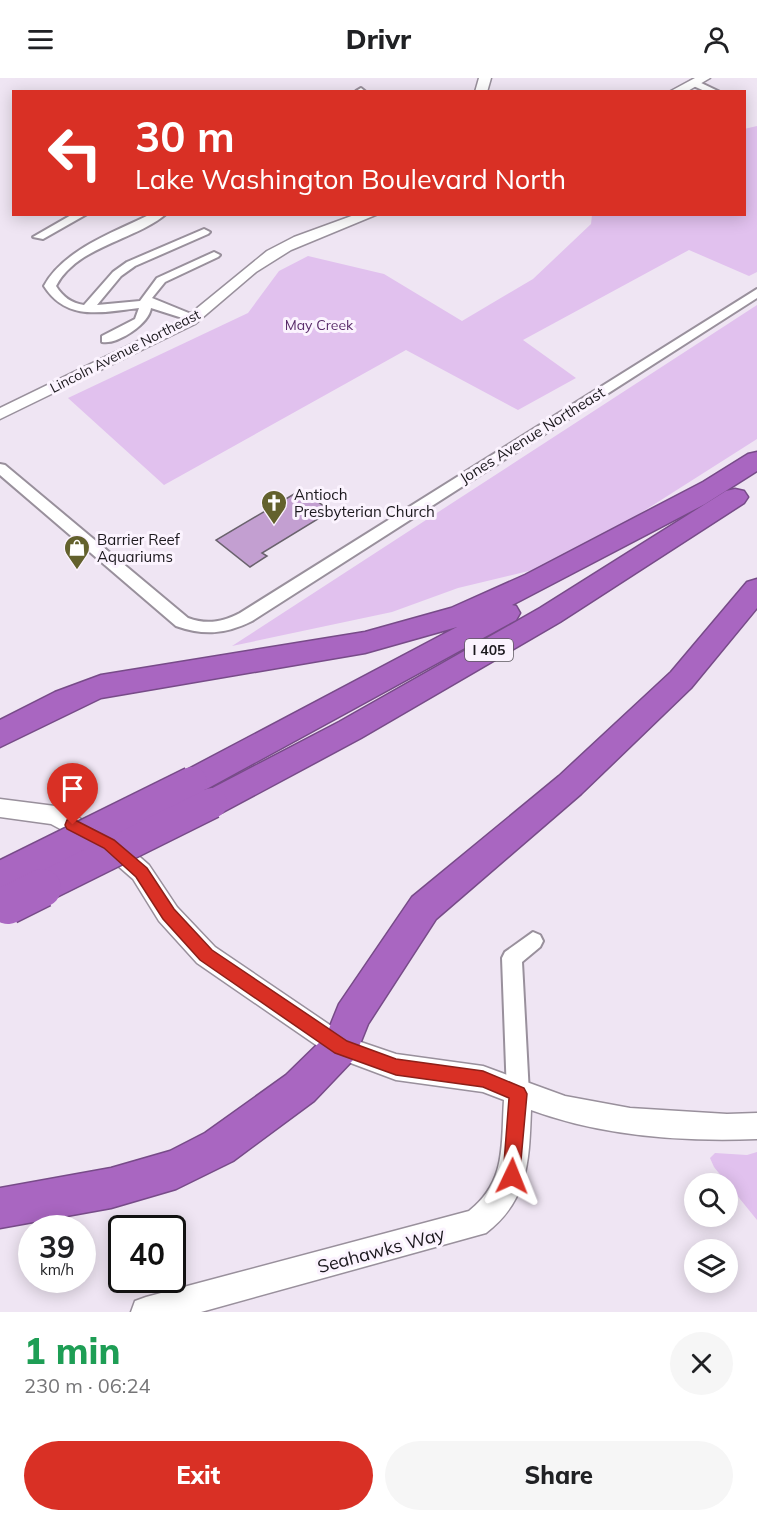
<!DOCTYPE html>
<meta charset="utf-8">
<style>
:root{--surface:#fff;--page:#f6f6f6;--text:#202124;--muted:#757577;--accent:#d93025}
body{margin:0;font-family:Mulish,sans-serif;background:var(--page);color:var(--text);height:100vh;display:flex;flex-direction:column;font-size:22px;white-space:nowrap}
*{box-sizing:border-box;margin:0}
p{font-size:20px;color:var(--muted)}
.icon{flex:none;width:33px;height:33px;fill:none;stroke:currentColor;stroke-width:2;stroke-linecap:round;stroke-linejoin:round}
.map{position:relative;height:1234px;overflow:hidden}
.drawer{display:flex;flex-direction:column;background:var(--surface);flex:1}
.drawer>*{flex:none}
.guide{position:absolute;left:12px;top:12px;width:734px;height:126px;border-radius:0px;box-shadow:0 3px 15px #0003;background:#d93025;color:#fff;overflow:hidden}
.controls{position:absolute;left:684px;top:1095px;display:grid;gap:12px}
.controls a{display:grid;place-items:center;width:54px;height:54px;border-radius:50%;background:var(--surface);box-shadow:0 3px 15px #0003;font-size:30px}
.speed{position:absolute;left:18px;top:1137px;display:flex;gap:12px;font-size:30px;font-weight:700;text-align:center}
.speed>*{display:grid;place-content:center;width:78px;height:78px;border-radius:50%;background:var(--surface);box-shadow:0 3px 15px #0003;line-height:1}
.speed small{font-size:15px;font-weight:400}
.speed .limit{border:3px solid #111;border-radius:9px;background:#fff;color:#111}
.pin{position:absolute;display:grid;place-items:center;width:51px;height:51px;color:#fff;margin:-62px -26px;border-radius:50% 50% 50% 0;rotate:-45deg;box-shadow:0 0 6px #0007}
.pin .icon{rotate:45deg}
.me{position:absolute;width:66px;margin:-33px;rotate:2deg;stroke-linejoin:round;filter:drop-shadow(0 0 4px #0008)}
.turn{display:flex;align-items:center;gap:21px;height:126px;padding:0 24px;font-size:27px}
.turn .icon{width:78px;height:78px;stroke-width:2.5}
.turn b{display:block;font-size:42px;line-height:51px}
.round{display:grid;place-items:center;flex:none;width:63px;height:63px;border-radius:32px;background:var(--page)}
.overview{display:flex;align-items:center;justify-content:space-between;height:102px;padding:0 24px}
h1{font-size:36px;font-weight:800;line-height:45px;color:#1e9e55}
.action{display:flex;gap:12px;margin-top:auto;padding:12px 24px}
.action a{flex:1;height:69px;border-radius:36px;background:var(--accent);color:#fff;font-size:24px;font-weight:800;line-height:69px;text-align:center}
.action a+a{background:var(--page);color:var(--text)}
header{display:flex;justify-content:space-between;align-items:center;height:78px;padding:0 24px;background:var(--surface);font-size:27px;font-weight:800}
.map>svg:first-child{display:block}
.green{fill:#e1c1ee}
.building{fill:#c39fd1;stroke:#6a626d;stroke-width:1.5}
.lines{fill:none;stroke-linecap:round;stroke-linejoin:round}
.minor-casing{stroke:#99909c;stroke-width:4}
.tertiary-casing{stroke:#99909c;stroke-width:3}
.motorway-casing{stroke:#774b88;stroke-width:3}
.minor{fill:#fff;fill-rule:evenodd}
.tertiary{fill:#fff;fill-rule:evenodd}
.motorway{fill:#a966c1;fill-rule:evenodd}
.motorway-bridge-far1-casing{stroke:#774b88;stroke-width:33;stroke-linecap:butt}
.motorway-bridge-casing{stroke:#774b88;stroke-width:41;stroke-linecap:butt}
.motorway-bridge-far1{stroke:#a966c1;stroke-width:30}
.motorway-bridge{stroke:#a966c1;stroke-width:38}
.route{fill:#d93025;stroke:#8d1f18;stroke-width:1.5}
.labels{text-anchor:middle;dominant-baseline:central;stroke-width:6;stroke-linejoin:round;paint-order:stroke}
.far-park-label{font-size:14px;fill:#5a2d6a;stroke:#fbf3fe}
.far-street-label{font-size:14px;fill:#1b181d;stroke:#fbf3fe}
.shield{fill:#fbf3fe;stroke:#5e5a60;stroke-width:1.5}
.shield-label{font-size:14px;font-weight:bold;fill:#1b181d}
.street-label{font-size:15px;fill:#1b181d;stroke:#fbf3fe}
.poi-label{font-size:15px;fill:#1b181d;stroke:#fbf3fe;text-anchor:start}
.near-street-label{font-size:18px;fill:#1b181d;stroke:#fbf3fe}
</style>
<header><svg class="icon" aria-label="menu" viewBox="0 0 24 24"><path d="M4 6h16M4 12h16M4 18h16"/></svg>Drivr<svg class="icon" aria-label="person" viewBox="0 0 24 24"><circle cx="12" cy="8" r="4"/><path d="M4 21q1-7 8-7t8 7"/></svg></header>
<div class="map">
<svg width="757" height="1234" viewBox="0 0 757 1234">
<rect width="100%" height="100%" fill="#efe5f3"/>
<g class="green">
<path d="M 757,48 L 757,194 L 749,198 L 689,172 L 523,262 L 576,300 L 518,332 L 406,272 L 164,407 L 68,320 L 248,235 L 279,193 L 308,178 L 384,196 L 462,243 L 533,201 L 591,146 L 592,137 L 744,136 L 744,51 Z"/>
<path d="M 757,227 L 757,361 L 562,485 L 458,510 L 392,534 L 232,568 Z"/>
<path d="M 757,1074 L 757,1142 L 714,1089 L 710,1080 L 715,1075 L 747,1077 Z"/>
</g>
<path class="building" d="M 301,412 L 331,433 L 262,475 L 267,478 L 250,489 L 216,462 Z"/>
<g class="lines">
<defs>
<g id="minor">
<path d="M 691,3 L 697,3 L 720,14 L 707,14 L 691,7 Z"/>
<path d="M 361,10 L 366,14 L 356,13 Z"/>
<path d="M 73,136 L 87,136 L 43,161 L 33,159 Z"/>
<path d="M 151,136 L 166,136 C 134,163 77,168 56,208 C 63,219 71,225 84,227 L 113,194 L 127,184 L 204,151 L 210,154 L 208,156 L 135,188 L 121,198 L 97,227 L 140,223 L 157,200 L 214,174 L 220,177 L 218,179 L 165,204 L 152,220 L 201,240 L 195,244 L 151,230 C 149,246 117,267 102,264 L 102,258 L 135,241 L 139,230 C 102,234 67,244 44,208 C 64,171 115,154 151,136 Z"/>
<path d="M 757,211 L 757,220 L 252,543 C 226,556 204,558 176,548 L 0,397 L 0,386 L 5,387 L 188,540 C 207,547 223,544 240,535 Z"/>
<path d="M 533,854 L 540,857 L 543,863 L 540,869 L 522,884 L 529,1016 L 525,1023 L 518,1026 L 511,1023 L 507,1016 L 502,880 L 505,874 Z"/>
</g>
<g id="tertiary">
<path d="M 479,0 L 491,0 L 487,14 L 475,14 Z"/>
<path d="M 695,0 L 710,0 L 686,14 L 669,14 Z"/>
<path d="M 357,136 L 378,136 L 291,172 L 256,194 L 195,246 L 0,341 L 0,330 L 185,240 L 267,173 L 294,159 Z"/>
<path d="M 0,721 L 55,728 L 117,759 L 149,787 L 177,829 L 215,869 L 349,960 L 396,976 L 483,988 L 565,1018 L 630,1030 L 727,1036 L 757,1035 L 757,1061 C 681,1064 602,1058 531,1032 C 529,1082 529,1122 486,1155 L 201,1234 L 131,1234 L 135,1223 L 146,1219 L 469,1133 C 507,1103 501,1066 504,1022 L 483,1014 L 396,1002 L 332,978 L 197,885 L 159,843 L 133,801 L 101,773 L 51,746 L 0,739 Z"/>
</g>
<g id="motorway">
<path d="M 757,374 L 757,393 L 705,426 L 512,527 L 516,528 L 520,535 L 516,542 L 203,713 L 192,717 L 181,713 L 176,704 L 181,695 L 457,549 L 365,575 L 101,620 L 0,669 L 0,642 L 55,614 L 101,597 L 365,554 L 451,530 L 525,497 L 703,404 L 748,376 Z"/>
<path d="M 735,411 L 744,413 L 748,419 L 744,425 L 560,544 L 361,660 L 223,734 L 212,738 L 201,734 L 196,725 L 201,716 L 339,644 L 540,530 L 726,413 Z"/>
<path d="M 757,501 L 757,530 L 691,610 L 581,716 L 436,841 L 368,946 L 354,981 L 314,1023 L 233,1083 L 176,1111 L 111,1130 L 0,1150 L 0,1110 L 111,1090 L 170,1073 L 205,1055 L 286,997 L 326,958 L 339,926 L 412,819 L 559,698 L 671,594 L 747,504 Z"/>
</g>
</defs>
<use href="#minor" class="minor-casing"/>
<use href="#tertiary" class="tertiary-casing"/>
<use href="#motorway" class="motorway-casing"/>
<use href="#minor" class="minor"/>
<use href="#tertiary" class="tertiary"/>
<use href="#motorway" class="motorway"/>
<defs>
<g id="motorway-bridge-far1">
<path d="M 0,799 L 192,704"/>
<path d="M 39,811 L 212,725"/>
</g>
<path id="motorway-bridge" d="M 8,827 L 42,810"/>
</defs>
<use href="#motorway-bridge-far1" class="motorway-bridge-far1-casing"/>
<use href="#motorway-bridge" class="motorway-bridge-casing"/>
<use href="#motorway-bridge-far1" class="motorway-bridge-far1"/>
<use href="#motorway-bridge" class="motorway-bridge"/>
</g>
<path class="route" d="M 73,741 L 114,762 L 147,790 L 174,831 L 212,872 L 347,963 L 396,981 L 483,993 L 524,1010 L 527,1016 L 519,1104 L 512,1107 L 506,1104 L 503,1098 L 509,1020 L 483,1009 L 396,997 L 335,975 L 200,882 L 163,841 L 136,799 L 104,770 L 67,751 L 65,747 L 67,742 Z"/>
<defs>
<symbol id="church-pin" viewBox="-11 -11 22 30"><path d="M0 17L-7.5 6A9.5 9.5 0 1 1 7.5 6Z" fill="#63612d" stroke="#fbf3fe"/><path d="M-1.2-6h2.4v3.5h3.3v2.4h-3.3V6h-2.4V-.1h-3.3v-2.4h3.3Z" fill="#fff"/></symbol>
<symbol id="shop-pin" viewBox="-11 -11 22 30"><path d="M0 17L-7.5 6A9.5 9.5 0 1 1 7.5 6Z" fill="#63612d" stroke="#fbf3fe"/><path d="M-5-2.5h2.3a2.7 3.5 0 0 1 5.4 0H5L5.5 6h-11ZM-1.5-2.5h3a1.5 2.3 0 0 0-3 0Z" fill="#fff"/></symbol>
</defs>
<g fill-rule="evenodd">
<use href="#church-pin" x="259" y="410" width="30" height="40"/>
<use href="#shop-pin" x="62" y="455" width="30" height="40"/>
</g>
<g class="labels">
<g class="far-park-label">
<text x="319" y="247">May Creek</text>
</g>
<g class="far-street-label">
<text transform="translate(125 273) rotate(-27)">Lincoln Avenue Northeast</text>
</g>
<rect class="shield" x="465" y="561" width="48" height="22" rx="4.5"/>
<g class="shield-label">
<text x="489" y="572">I 405</text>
</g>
<g class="street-label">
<text transform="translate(532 357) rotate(-32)">Jones Avenue Northeast</text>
</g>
<g class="poi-label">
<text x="294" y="416">Antioch<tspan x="294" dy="17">Presbyterian Church</tspan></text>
<text x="97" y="461">Barrier Reef<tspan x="97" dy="17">Aquariums</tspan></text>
</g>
<g class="near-street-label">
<text transform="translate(381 1172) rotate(-15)">Seahawks Way</text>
</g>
</g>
</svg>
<div class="controls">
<a><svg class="icon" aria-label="search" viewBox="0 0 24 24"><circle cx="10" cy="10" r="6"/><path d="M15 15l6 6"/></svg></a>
<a><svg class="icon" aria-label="layers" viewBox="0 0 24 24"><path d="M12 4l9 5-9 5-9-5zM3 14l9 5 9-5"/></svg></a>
</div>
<div class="speed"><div>39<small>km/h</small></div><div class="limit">40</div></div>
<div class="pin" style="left:73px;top:747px;background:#d93025"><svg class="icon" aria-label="arrive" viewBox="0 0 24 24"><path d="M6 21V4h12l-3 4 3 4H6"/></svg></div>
<svg class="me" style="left:512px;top:1098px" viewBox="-20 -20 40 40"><path d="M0-17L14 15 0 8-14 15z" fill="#d93025" stroke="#fff" stroke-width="4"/></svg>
<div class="guide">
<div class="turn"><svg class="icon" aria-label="left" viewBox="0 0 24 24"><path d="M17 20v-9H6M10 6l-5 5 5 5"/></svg><div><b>30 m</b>Lake Washington Boulevard North</div></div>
</div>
</div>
<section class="drawer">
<div class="overview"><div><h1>1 min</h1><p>230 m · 06:24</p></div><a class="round"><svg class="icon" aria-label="close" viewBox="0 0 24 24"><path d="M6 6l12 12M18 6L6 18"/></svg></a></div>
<div class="action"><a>Exit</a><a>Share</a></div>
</section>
